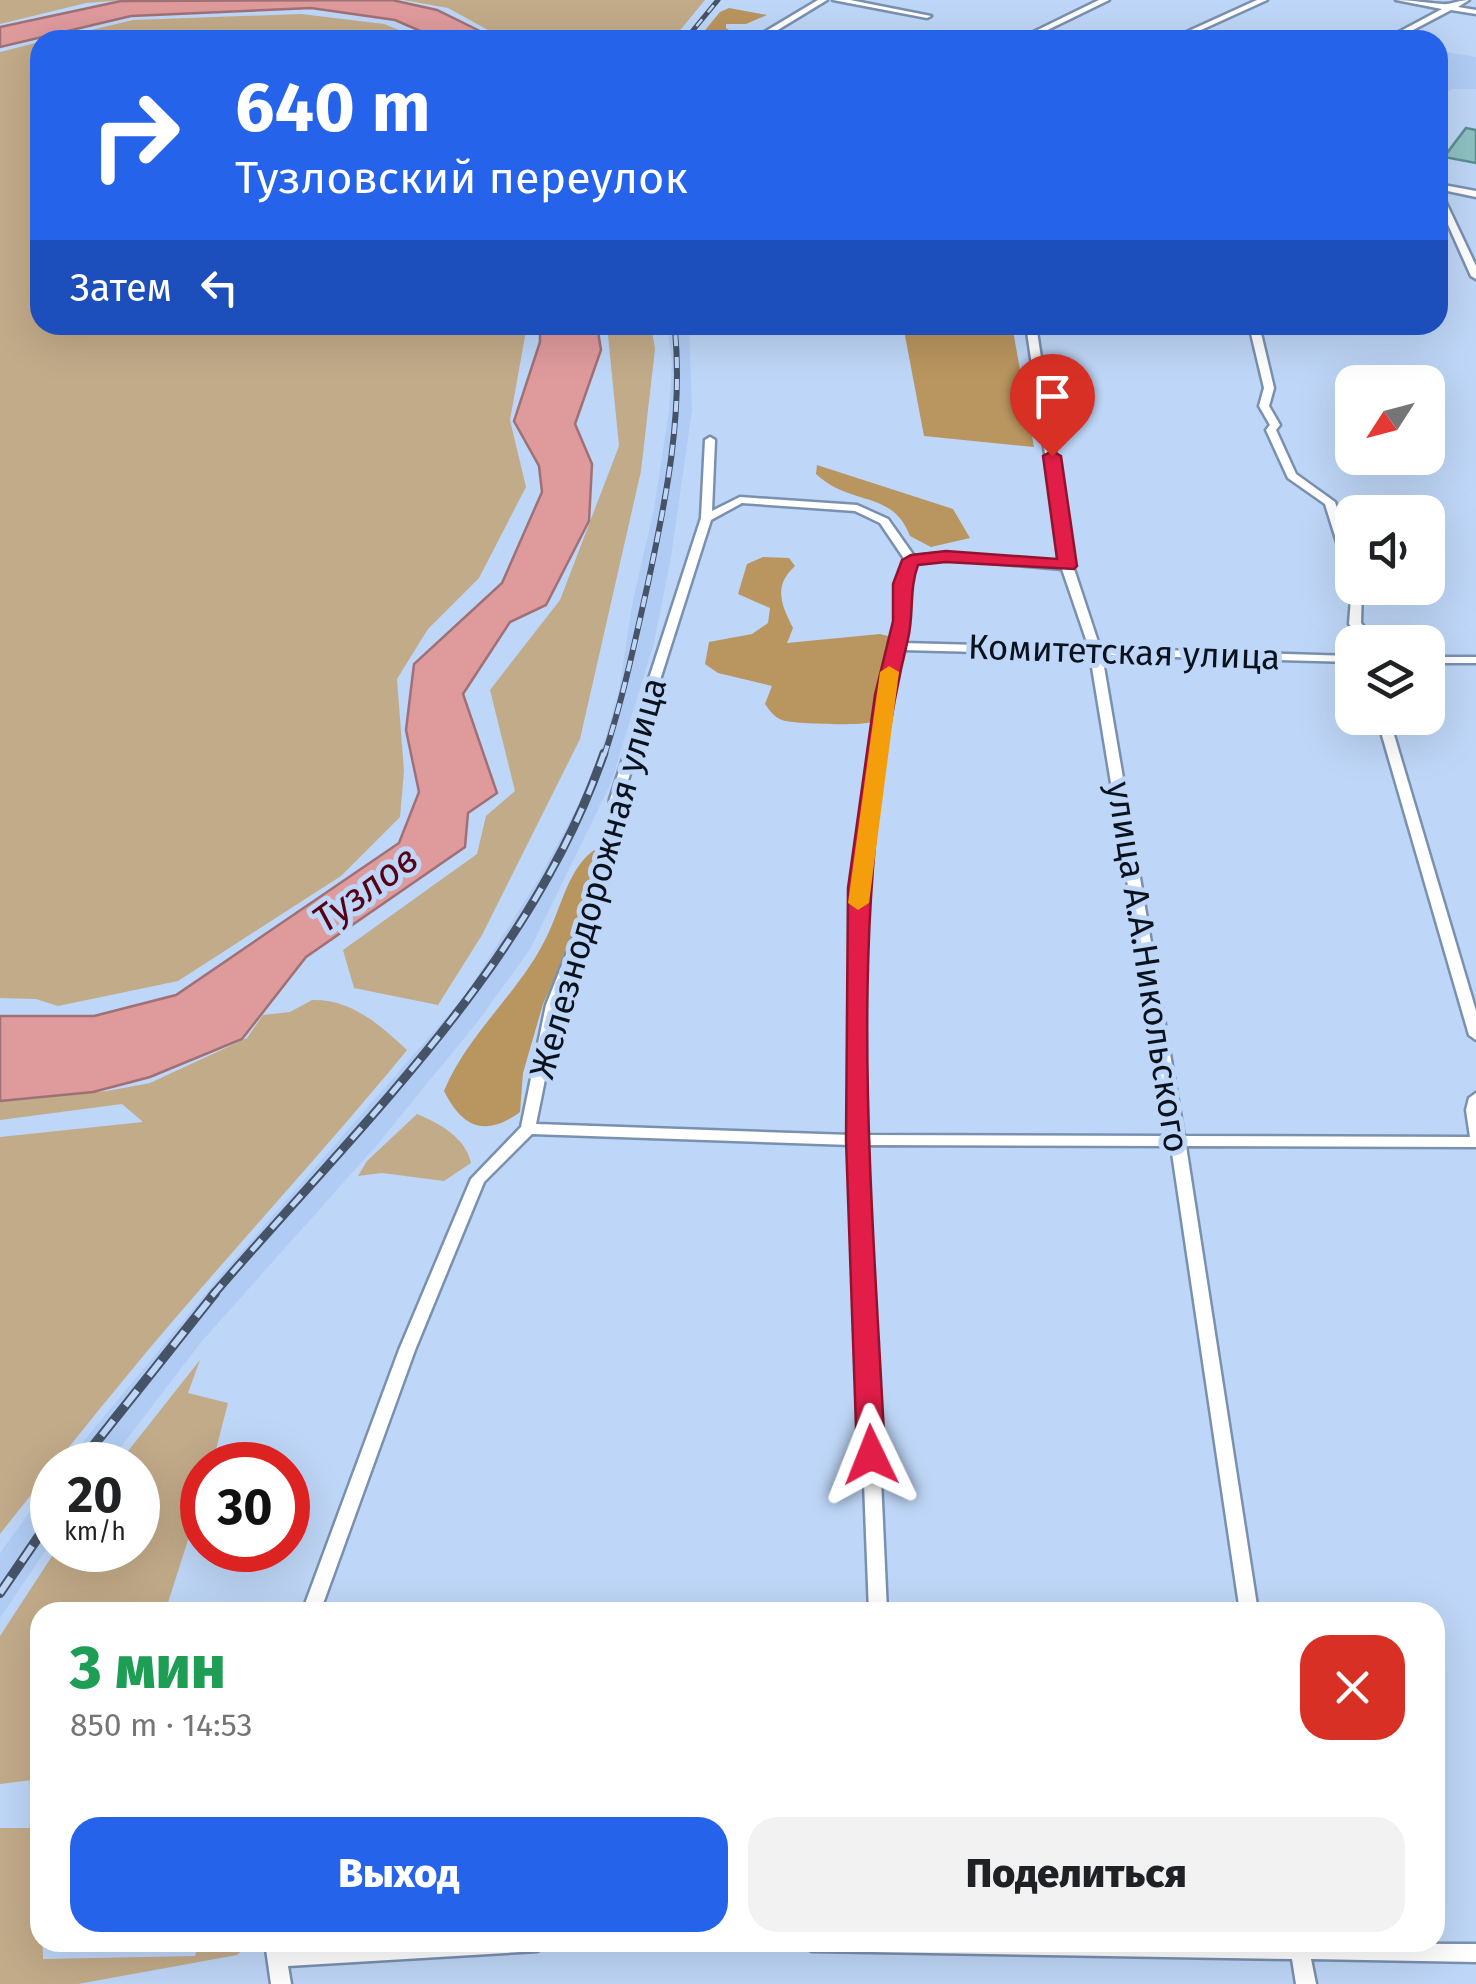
<!DOCTYPE html>
<html lang="ru">
<meta charset="utf-8">
<style>
:root{--surface:#fff;--page:#f2f2f2;--text:#202124;--muted:#757577;--accent:#2563eb}
body{margin:0;font-family:"Fira Sans",sans-serif;background:var(--page);color:var(--text);height:100vh;display:flex;flex-direction:column;font-size:38px;white-space:nowrap}
*{box-sizing:border-box;margin:0}
p{font-size:32px;color:var(--muted)}
.icon{flex:none;width:55px;height:55px;fill:none;stroke:currentColor;stroke-width:2;stroke-linecap:round;stroke-linejoin:round}
.map{position:relative;flex:1;overflow:hidden}
.side{position:absolute;left:30px;top:1602px;width:1415px;height:350px;display:flex;flex-direction:column;background:var(--surface);border-radius:30px;box-shadow:0 10px 40px #0002}
.side>*{flex:none}
.guide{position:absolute;left:30px;top:30px;width:1418px;height:305px;border-radius:30px;box-shadow:0 10px 40px #0002;background:#2563eb;color:#fff;overflow:hidden}
.needle{width:65px;rotate:234deg}
.controls{position:absolute;left:1335px;top:365px;display:grid;gap:20px}
.controls a{display:grid;place-items:center;width:110px;height:110px;border-radius:20px;background:var(--surface);box-shadow:0 10px 40px #0002;font-size:50px}
.speed{position:absolute;left:30px;top:1442px;display:flex;gap:20px;font-size:50px;font-weight:700;text-align:center}
.speed>*{display:grid;place-content:center;width:130px;height:130px;border-radius:50%;background:var(--surface);box-shadow:0 10px 40px #0002;line-height:1}
.speed small{font-size:25px;font-weight:400}
.speed .limit{border:15px solid #d22;background:#fff;color:#111}
.pin{position:absolute;display:grid;place-items:center;width:85px;height:85px;color:#fff;margin:-102px -42px;border-radius:50% 50% 50% 0;rotate:-45deg;box-shadow:0 0 10px #0007}
.pin .icon{rotate:45deg}
.me{position:absolute;width:110px;margin:-55px;rotate:358deg;stroke-linejoin:round;filter:drop-shadow(0 0 8px #0008)}
.turn{display:flex;align-items:center;gap:35px;height:210px;padding:0 40px;font-size:45px}
.turn .icon{width:130px;height:130px;stroke-width:2.5}
.turn b{display:block;font-size:70px;line-height:85px}
.then{display:flex;align-items:center;height:95px;padding:0 40px;background:#0003;gap:20px;font-size:38px}
.round{display:grid;place-items:center;flex:none;width:105px;height:105px;border-radius:30px;background:var(--page)}
.overview{display:flex;align-items:center;justify-content:space-between;height:170px;padding:0 40px}
h1{font-size:60px;font-weight:800;line-height:75px;color:#1e9e55}
.action{display:flex;gap:20px;margin-top:auto;padding:20px 40px}
.action a{flex:1;height:115px;border-radius:30px;background:var(--accent);color:#fff;font-size:40px;font-weight:800;line-height:115px;text-align:center}
.action a+a{background:var(--page);color:var(--text)}
.map>svg:first-child{display:block}
.built{fill:#b0ccf4}
.green{fill:#c2ab89}
.forest{fill:#b9955f}
.water{fill:#df9a9c;stroke:#9f7176;stroke-width:2.5}
.building{fill:#8ec1c2;stroke:#5c8e8f;stroke-width:2.5}
.lines{fill:none;stroke-linecap:round;stroke-linejoin:round}
.minor-casing{stroke:#7a90af;stroke-width:5}
.minor{fill:#fff;fill-rule:evenodd}
.rail-far3-casing{stroke:#465366;stroke-width:5}
.rail-far2-casing{stroke:#465366;stroke-width:6}
.rail-far1-casing{stroke:#465366;stroke-width:9}
.rail-casing{stroke:#465366;stroke-width:10}
.rail-far3{stroke:#bed6f7;stroke-width:2.5;stroke-dasharray:9;stroke-linecap:butt}
.rail-far2{stroke:#bed6f7;stroke-width:4;stroke-dasharray:11;stroke-linecap:butt}
.rail-far1{stroke:#bed6f7;stroke-width:5;stroke-dasharray:15;stroke-linecap:butt}
.rail{stroke:#bed6f7;stroke-width:6;stroke-dasharray:19;stroke-linecap:butt}
.route{fill:#e11d48;stroke:#92132f;stroke-width:2.5}
.slow{fill:#f59e0b}
.labels{text-anchor:middle;dominant-baseline:central;stroke-width:10;stroke-linejoin:round;paint-order:stroke}
.street-label{font-size:35px;fill:#0a121e;stroke:#bed6f7}
.water-label{font-size:38px;font-style:italic;fill:#560115;stroke:#bed6f7}
</style>
<div class="map">
<svg width="1476" height="1984" viewBox="0 0 1476 1984">
<rect width="100%" height="100%" fill="#bed6f7"/>
<g class="built">
<path d="M 1447,52 L 1476,57 L 1476,89 L 1452,89 L 1438,97 L 1438,62 Z"/>
<path d="M 667,325 L 689,325 L 692,410 L 671,557 L 654,643 L 611,783 L 530,949 L 479,1020 L 376,1146 L 202,1341 L 107,1465 L 64,1465 L 222,1274 L 464,997 L 537,882 L 578,806 L 604,742 L 619,691 L 632,605 L 654,509 L 669,412 L 672,364 Z"/>
<path d="M 52,1481 L 52,1541 L 0,1618 L 0,1553 Z"/>
</g>
<g class="green">
<path d="M 0,0 L 125,0 L 86,3 L 0,24 Z"/>
<path d="M 403,0 L 705,0 L 672,40 L 506,40 L 448,8 Z"/>
<path d="M 301,14 L 384,24 L 424,40 L 49,40 L 133,20 Z"/>
<path d="M 40,42 L 40,325 L 527,325 L 510,420 L 526,487 L 479,578 L 428,629 L 397,679 L 404,771 L 400,817 L 341,876 L 178,981 L 58,1006 L 36,999 L 0,998 L 0,52 Z"/>
<path d="M 607,325 L 651,325 L 655,349 L 641,471 L 580,739 L 482,935 L 438,1005 L 354,988 L 343,950 L 477,854 L 486,816 L 515,791 L 490,690 L 560,600 L 619,446 Z"/>
<path d="M 312,1000 C 351,999 379,1024 407,1050 C 339,1133 267,1212 197,1293 C 128,1372 64,1453 0,1534 L 0,1137 L 143,1122 L 122,1104 L 0,1120 L 0,1101 L 107,1091 L 150,1083 L 247,1038 L 263,1015 L 290,1012 Z"/>
<path d="M 417,1114 C 439,1123 466,1138 471,1163 L 444,1181 L 382,1173 L 358,1176 L 367,1161 Z"/>
<path d="M 200,1360 L 188,1393 L 228,1403 L 212,1465 L 202,1465 L 202,1496 L 165,1612 L 40,1612 L 40,1779 L 0,1784 L 0,1636 L 56,1550 L 138,1550 L 138,1465 L 117,1465 Z"/>
<path d="M 0,1828 L 40,1828 L 43,1959 L 195,1956 L 199,1943 L 250,1943 L 237,1955 L 78,1984 L 0,1984 Z"/>
</g>
<g class="forest">
<path d="M 729,8 L 767,15 L 746,24 L 726,24 L 726,28 L 744,40 L 697,40 L 720,12 Z"/>
<path d="M 903,325 L 1012,325 L 1034,447 L 924,436 Z"/>
<path d="M 817,465 L 953,509 L 970,538 L 931,547 L 910,536 C 892,489 851,507 816,474 Z"/>
<path d="M 763,557 L 789,558 L 795,566 C 773,586 781,604 793,628 L 787,643 L 880,634 L 892,637 L 871,722 C 862,726 792,724 782,720 C 774,717 770,711 765,704 L 772,686 L 718,673 L 705,664 L 709,642 L 752,634 L 768,623 L 770,608 L 738,594 L 747,564 Z"/>
<path d="M 598,848 L 604,856 L 591,899 L 543,1004 L 523,1073 L 520,1112 C 485,1138 462,1127 444,1091 C 469,1031 521,992 548,934 C 562,905 570,863 598,848 Z"/>
</g>
<g class="water">
<path d="M 392,0 L 437,10 L 498,40 L 441,40 L 395,20 L 311,8 L 131,16 L 0,47 L 0,27 L 121,1 Z"/>
<path d="M 540,325 L 597,325 L 601,350 L 575,424 L 592,464 L 589,521 L 546,605 L 510,622 L 463,694 L 497,793 L 468,813 L 465,847 L 306,957 L 242,1039 L 150,1077 L 93,1092 L 0,1101 L 0,1016 L 94,1016 L 176,995 L 399,843 L 419,792 L 406,730 L 414,664 L 502,583 L 542,492 L 539,466 L 514,421 L 540,342 Z"/>
</g>
<path class="building" d="M 1466,128 L 1476,130 L 1476,163 L 1444,157 Z"/>
<g class="lines">
<defs>
<g id="minor">
<path d="M 818,0 L 827,0 L 761,40 L 751,40 Z"/>
<path d="M 833,0 L 850,0 L 931,16 L 927,18 Z"/>
<path d="M 1099,0 L 1109,0 L 1027,40 L 1017,40 Z"/>
<path d="M 1257,0 L 1267,0 L 1179,40 L 1169,40 Z"/>
<path d="M 1396,0 C 1412,0 1427,3 1442,4 C 1452,5 1458,0 1469,0 L 1458,7 L 1476,10 L 1476,14 L 1451,10 L 1394,40 L 1384,40 L 1442,9 Z"/>
<path d="M 1438,184 L 1476,191 L 1476,197 L 1438,189 Z"/>
<path d="M 1438,191 L 1442,194 L 1476,266 L 1476,279 L 1471,276 L 1438,202 Z"/>
<path d="M 1026,325 L 1036,325 L 1073,566 L 1100,648 L 1352,656 L 1352,662 L 1102,655 L 1184,1136 L 1470,1137 L 1466,1110 L 1469,1098 L 1476,1093 L 1476,1147 L 1186,1146 L 1258,1612 L 1240,1612 L 1171,1146 L 866,1145 L 887,1612 L 869,1612 L 851,1145 L 532,1134 L 484,1182 L 415,1350 L 320,1612 L 302,1612 L 399,1350 L 471,1179 L 521,1127 L 546,1005 L 605,858 L 610,799 L 701,518 L 705,440 L 710,437 L 715,440 L 712,511 L 740,497 L 857,505 L 888,519 L 914,556 L 946,553 L 1061,562 ZM 742,503 L 855,511 L 880,523 L 905,560 L 896,584 L 897,621 L 889,646 L 891,648 L 879,695 L 852,888 L 851,1135 L 536,1124 L 560,1005 L 617,858 L 622,799 L 711,520 ZM 946,559 L 1062,569 L 1089,648 L 903,643 C 910,615 905,590 915,563 ZM 902,650 L 1090,655 L 1169,1136 L 865,1135 L 866,888 L 891,695 Z"/>
<path d="M 1249,325 L 1259,325 L 1274,388 L 1269,406 L 1280,425 L 1276,430 L 1296,474 L 1335,502 L 1352,555 L 1352,574 L 1346,571 L 1325,504 L 1288,478 L 1266,430 L 1270,425 L 1259,406 L 1264,388 Z"/>
<path d="M 1352,586 L 1362,588 L 1361,623 L 1376,642 L 1365,642 L 1349,624 Z"/>
<rect x="1428" y="657" width="48" height="6"/>
<path d="M 1377,718 L 1389,718 L 1476,1011 L 1476,1040 L 1469,1035 Z"/>
<path d="M 265,1942 L 285,1942 L 286,1947 L 370,1942 L 547,1942 L 544,1948 L 537,1951 L 288,1966 L 291,1984 L 271,1984 Z"/>
<path d="M 802,1942 L 1476,1944 L 1476,1962 L 1311,1959 L 1316,1984 L 1296,1984 L 1292,1959 L 812,1951 L 805,1948 Z"/>
</g>
</defs>
<use href="#minor" class="minor-casing"/>
<use href="#minor" class="minor"/>
<defs>
<g id="rail-far3">
<path d="M 685,40 L 718,0"/>
<path d="M 675,325 L 676,333"/>
</g>
<path id="rail-far2" d="M 604,756 C 623,699 635,641 648,583 C 666,499 683,416 675,330"/>
<path id="rail-far1" d="M 212,1296 C 356,1128 530,967 604,753"/>
<g id="rail">
<path d="M 78,1465 L 215,1293"/>
<path d="M 0,1593 L 52,1517"/>
</g>
</defs>
<use href="#rail-far3" class="rail-far3-casing"/>
<use href="#rail-far2" class="rail-far2-casing"/>
<use href="#rail-far1" class="rail-far1-casing"/>
<use href="#rail" class="rail-casing"/>
<use href="#rail-far3" class="rail-far3"/>
<use href="#rail-far2" class="rail-far2"/>
<use href="#rail-far1" class="rail-far1"/>
<use href="#rail" class="rail"/>
</g>
<path class="route" d="M 1052,451 L 1061,456 L 1077,566 L 1074,569 L 946,562 L 918,565 C 909,589 914,614 908,639 C 843,905 872,1184 885,1455 L 881,1463 L 871,1466 L 862,1463 L 857,1455 L 846,1140 L 848,888 L 875,695 L 893,621 L 893,584 L 902,560 L 911,555 L 946,551 L 1057,559 L 1043,456 Z"/>
<path class="slow" d="M 889,666 L 899,672 L 869,903 L 858,910 L 848,903 L 880,672 Z"/>
<g class="labels">
<g class="street-label">
<text transform="translate(1124 652) rotate(2)">Комитетская улица</text>
<text transform="translate(598 878) rotate(-74)">Железнодорожная улица</text>
<text transform="translate(1148 967) rotate(81)">улица А.А.Никольского</text>
</g>
<g class="water-label">
<text transform="translate(365 889) rotate(-36)">Тузлов</text>
</g>
</g>
</svg>
<div class="controls">
<a><svg class="needle" viewBox="-14 -14 28 28"><path d="M0-13l5 13h-10z" fill="#e53935"/><path d="M0 13l5-13h-10z" fill="#757577"/></svg></a>
<a><svg class="icon" aria-label="sound" viewBox="0 0 24 24"><path d="M4 9h4l5-4v14l-5-4H4zM17 9q2 3 0 6"/></svg></a>
<a><svg class="icon" aria-label="layers" viewBox="0 0 24 24"><path d="M12 4l9 5-9 5-9-5zM3 14l9 5 9-5"/></svg></a>
</div>
<div class="speed"><div>20<small>km/h</small></div><div class="limit">30</div></div>
<div class="pin" style="left:1052px;top:456px;background:#d93025"><svg class="icon" aria-label="arrive" viewBox="0 0 24 24"><path d="M6 21V4h12l-3 4 3 4H6"/></svg></div>
<svg class="me" style="left:871px;top:1455px" viewBox="-20 -20 40 40"><path d="M0-17L14 15 0 8-14 15z" fill="#e11d48" stroke="#fff" stroke-width="4"/></svg>
<div class="guide">
<div class="turn"><svg class="icon" aria-label="right" viewBox="0 0 24 24"><path d="M7 20v-9h11M14 6l5 5-5 5"/></svg><div><b>640 m</b>Тузловский переулок</div></div>
<div class="then">Затем<svg class="icon" aria-label="left" viewBox="0 0 24 24"><path d="M17 20v-9H6M10 6l-5 5 5 5"/></svg></div>
</div>
<section class="side">
<div class="overview"><div><h1>3 мин</h1><p>850 m · 14:53</p></div><a class="round" style="background:#d93025;color:#fff"><svg class="icon" aria-label="close" viewBox="0 0 24 24"><path d="M6 6l12 12M18 6L6 18"/></svg></a></div>
<div class="action"><a>Выход</a><a>Поделиться</a></div>
</section>
</div>
